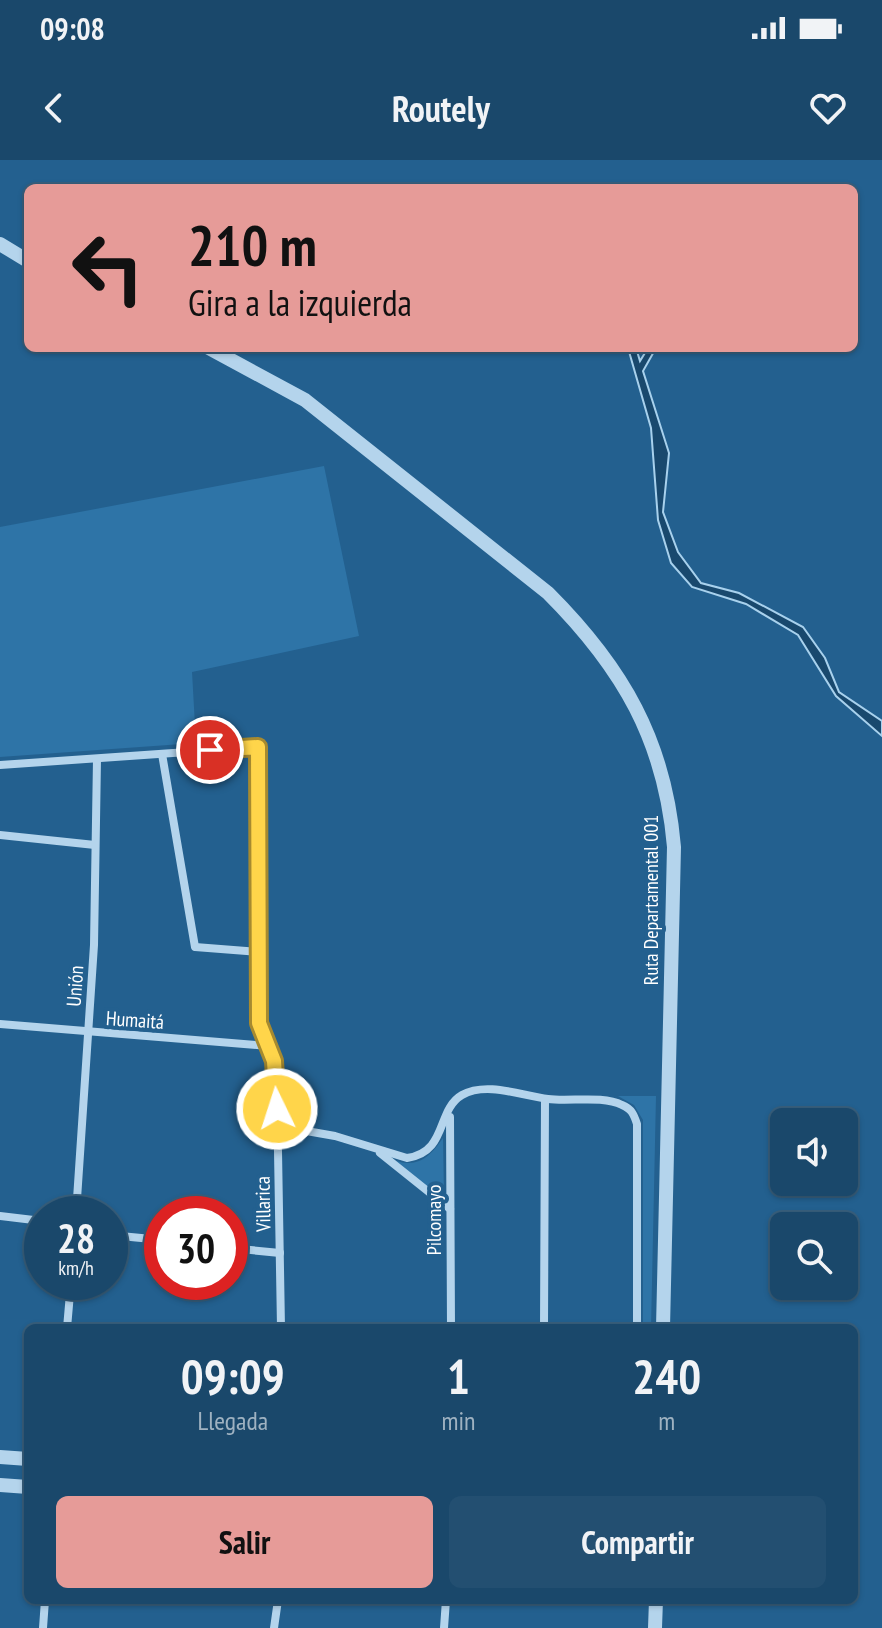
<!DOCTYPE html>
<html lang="es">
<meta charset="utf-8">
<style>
:root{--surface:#1a486b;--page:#234f71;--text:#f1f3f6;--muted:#9fb2c1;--line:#38607e;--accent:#e69b98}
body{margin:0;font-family:"PT Sans Narrow",sans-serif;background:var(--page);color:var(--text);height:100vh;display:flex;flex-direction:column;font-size:30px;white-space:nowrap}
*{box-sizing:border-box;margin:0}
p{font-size:26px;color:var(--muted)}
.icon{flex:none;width:44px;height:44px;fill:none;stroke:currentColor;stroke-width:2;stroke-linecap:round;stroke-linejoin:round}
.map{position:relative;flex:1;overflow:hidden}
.details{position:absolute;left:24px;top:1164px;width:834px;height:280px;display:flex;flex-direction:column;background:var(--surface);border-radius:12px;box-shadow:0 2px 6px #0004,0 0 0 2px var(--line)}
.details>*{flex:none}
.top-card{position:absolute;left:24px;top:24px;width:834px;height:168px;border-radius:12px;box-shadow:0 2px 6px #0004,0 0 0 2px var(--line);background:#e69b98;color:#111;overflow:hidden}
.controls{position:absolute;left:770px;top:948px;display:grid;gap:16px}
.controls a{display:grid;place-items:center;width:88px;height:88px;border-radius:12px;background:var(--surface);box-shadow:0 2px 6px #0004,0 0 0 2px var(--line);font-size:40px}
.speed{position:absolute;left:24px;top:1036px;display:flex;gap:16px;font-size:40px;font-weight:700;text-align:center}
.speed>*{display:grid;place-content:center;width:104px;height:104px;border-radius:50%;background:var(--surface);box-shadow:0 2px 6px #0004,0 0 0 2px var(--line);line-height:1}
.speed small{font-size:20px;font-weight:400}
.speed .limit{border:12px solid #d22;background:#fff;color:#111}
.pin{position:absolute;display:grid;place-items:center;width:68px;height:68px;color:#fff;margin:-34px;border:4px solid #fff;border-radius:50%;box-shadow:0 2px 8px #0007}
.me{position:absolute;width:88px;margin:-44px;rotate:356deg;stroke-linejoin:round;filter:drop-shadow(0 0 6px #0008)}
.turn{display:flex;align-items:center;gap:28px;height:168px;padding:0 32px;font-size:36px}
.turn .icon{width:104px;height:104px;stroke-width:2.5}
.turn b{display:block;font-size:56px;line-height:68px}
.eta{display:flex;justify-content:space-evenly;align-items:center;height:136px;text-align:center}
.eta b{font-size:48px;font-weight:700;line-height:56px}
.button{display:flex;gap:16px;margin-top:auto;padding:16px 32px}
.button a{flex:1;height:92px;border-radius:12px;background:var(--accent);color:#111;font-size:32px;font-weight:700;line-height:92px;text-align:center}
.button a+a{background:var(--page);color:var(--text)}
.status{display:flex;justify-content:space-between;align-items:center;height:56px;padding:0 40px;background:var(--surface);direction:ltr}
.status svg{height:22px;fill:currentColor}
header{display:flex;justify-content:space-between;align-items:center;height:104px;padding:0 32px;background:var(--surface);font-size:36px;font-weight:700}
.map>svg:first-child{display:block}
.green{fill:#2e74a7}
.water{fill:#19496e;stroke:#a8d1ed;stroke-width:2}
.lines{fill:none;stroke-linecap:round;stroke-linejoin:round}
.minor{stroke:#b4d4ec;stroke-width:8}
.tertiary{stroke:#b4d4ec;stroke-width:14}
.route-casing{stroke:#a68a30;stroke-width:20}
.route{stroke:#ffd54a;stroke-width:14}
.labels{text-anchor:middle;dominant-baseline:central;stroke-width:8;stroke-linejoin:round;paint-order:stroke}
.street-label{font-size:20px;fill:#fff;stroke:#23608f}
</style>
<div class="status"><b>09:08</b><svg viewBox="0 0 49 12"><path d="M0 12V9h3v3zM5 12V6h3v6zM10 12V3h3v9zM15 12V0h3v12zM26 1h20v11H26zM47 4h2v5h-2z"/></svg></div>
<header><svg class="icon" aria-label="back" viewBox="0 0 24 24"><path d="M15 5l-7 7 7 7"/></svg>Routely<svg class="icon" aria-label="heart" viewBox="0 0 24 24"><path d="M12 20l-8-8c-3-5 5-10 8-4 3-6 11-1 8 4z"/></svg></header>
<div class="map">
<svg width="882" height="1468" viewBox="0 0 882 1468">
<rect width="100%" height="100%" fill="#23608f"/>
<g class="green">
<path d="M 324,306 L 359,476 L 192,512 L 196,583 L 0,597 L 0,367 Z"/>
<path d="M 618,936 L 656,936 L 651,1168 L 643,1168 L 643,960 L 634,945 Z"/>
<path d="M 443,978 L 444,1036 L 441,1038 L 396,1001 C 420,1008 431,995 443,978 Z"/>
</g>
<path class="water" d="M 628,188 L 636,188 L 640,201 L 648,188 L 656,188 L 643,211 L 669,293 L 663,352 L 678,392 L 701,423 L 739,433 L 803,467 L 825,498 L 839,532 L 882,561 L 882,576 L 836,536 L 798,475 L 746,444 L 692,427 L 671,403 L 658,360 L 651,268 Z"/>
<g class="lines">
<g class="minor">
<path d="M 162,594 L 195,787 L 260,792"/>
<path d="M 0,605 L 258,587 L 259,863 L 274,901 L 277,932 L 281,1168"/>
<path d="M 0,675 L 95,685"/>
<path d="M 0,864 L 268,886"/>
<path d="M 450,957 L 451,1168"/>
<path d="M 278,966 L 335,976 L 407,998 C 448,992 436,950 462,935 C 487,921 522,936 548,939 C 570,942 602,935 622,945 C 632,949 634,955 637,964 L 637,1168"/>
<path d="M 380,993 L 450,1049"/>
<path d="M 76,1054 L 94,785 L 97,599"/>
<path d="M 0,1056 L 42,1061"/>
<path d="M 110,1075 L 162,1080"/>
<path d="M 230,1088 L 280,1093"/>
<path d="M 67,1168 L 71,1122"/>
<path d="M 544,1168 L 545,939"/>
<path d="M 43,1468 L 45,1440"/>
<path d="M 274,1468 L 278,1440"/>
<path d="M 444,1468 L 446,1440"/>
</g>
<g class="tertiary">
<path d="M 0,84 L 28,101"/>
<path d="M 209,188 L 305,240 L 548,433 C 623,508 665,581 674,687 L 663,1168"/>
<path d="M 0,1297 L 28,1299"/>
<path d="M 0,1325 L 28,1327"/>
<path d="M 655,1468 L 656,1440"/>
</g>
</g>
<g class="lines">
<defs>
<path id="route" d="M 210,590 L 258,587 L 259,863 L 274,901 L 277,949"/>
</defs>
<use href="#route" class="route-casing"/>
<use href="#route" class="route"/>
</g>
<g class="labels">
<g class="street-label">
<text transform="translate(651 740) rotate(-90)">Ruta Departamental 001</text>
<text transform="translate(75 826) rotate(-86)">Unión</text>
<text transform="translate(135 860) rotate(4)">Humaitá</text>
<text transform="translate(263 1044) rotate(-91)">Villarica</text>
<text transform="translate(434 1060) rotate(-90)">Pilcomayo</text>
</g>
</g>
</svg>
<div class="controls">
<a><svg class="icon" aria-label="sound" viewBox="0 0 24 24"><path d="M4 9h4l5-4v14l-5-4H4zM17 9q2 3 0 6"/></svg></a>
<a><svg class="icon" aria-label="search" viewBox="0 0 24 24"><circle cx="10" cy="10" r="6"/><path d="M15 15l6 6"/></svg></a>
</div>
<div class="speed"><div>28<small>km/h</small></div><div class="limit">30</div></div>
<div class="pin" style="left:210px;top:590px;background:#d93025"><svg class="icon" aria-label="arrive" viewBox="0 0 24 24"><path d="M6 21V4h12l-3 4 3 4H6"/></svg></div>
<svg class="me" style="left:277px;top:949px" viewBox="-20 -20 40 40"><circle r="17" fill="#ffd54a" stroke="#fff" stroke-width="3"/><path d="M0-11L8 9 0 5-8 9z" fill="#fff"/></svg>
<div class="top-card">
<div class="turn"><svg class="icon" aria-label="left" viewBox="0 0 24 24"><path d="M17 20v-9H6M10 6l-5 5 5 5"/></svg><div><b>210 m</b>Gira a la izquierda</div></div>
</div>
<section class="details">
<div class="eta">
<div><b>09:09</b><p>Llegada</p></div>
<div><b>1</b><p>min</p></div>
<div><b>240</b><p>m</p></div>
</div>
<div class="button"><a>Salir</a><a>Compartir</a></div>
</section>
</div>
